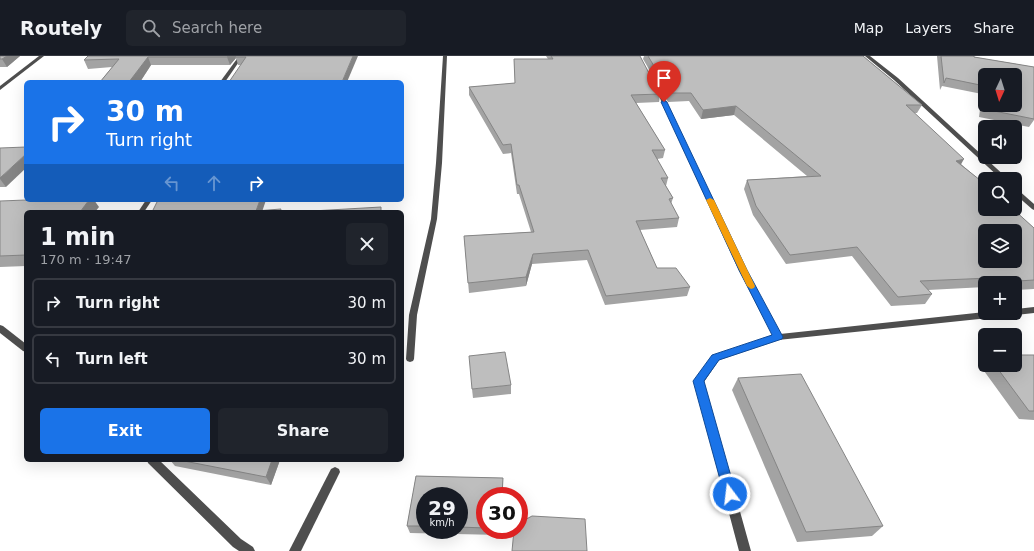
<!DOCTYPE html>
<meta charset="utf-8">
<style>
:root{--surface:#171b24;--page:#20242c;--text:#f1f3f6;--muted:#9ea1a6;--line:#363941;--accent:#1a73e8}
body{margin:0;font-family:"DejaVu Sans",sans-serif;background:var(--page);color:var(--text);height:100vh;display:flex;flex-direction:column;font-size:15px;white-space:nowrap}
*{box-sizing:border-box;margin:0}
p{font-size:13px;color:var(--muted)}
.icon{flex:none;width:22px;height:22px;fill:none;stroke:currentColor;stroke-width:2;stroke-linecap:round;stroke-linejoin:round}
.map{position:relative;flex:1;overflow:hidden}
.drawer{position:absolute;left:24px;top:154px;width:380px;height:252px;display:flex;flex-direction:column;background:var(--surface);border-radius:6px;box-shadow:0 4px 16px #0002}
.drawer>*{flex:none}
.hud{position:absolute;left:24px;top:24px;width:380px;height:122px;border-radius:6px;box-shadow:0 4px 16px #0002;background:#1a73e8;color:#fff;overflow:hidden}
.needle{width:26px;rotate:184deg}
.buttons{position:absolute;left:978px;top:12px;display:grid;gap:8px}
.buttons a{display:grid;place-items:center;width:44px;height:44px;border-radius:6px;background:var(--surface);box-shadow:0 4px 16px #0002;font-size:20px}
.speed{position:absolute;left:416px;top:431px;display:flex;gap:8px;font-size:20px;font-weight:700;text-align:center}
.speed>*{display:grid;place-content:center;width:52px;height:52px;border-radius:50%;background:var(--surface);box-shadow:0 4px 16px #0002;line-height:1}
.speed small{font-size:10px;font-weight:400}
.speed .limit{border:6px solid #d22;background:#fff;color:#111}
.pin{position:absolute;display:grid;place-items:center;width:34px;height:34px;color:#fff;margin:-41px -17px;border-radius:50% 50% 50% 0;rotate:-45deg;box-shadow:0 0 4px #0007}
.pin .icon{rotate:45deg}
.me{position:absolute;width:44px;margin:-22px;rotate:345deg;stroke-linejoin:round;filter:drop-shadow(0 0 3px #0008)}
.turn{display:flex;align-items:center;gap:14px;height:84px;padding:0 16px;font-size:18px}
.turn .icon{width:52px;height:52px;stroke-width:2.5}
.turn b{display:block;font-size:28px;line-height:34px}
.lanes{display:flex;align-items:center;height:38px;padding:0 16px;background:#0003;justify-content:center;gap:20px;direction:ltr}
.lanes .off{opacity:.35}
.round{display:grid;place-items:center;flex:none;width:42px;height:42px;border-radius:6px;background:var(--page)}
.overview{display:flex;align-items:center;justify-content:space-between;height:68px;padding:0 16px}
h1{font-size:24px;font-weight:800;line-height:30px}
.action{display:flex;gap:8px;margin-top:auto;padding:8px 16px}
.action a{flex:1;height:46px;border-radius:6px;background:var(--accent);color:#fff;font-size:16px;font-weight:800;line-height:46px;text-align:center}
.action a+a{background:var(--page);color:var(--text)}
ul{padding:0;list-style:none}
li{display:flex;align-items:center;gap:12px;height:50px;margin:0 8px 6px;padding:0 8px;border:2px solid var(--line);border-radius:6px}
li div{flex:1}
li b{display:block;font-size:15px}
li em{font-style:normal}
header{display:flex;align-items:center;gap:24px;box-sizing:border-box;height:56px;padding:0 20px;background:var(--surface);border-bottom:1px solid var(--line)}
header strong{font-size:19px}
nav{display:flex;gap:22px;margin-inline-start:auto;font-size:14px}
.search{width:280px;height:36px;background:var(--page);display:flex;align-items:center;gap:10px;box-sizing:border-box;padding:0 14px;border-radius:6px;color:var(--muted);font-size:15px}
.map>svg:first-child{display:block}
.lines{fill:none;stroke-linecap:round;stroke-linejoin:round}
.street{fill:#4e4e4e;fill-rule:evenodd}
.wall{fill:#a3a3a3;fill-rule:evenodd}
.shaded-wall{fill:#858585}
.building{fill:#bebebe;stroke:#858585;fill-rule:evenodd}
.route{fill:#1a73e8;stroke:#114b97}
.slow{fill:#f59e0b}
</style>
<header>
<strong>Routely</strong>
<div class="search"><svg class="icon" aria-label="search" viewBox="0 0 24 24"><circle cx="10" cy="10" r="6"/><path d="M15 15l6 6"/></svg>Search here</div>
<nav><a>Map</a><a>Layers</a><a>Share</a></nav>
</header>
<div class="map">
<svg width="1034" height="495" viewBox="0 0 1034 495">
<rect width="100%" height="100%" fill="#fff"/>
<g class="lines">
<g class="street">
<path d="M 39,0 L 44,0 L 0,34 L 0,30 Z"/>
<path d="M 239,0 L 243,0 L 225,26 L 220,26 Z"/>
<path d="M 443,0 L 447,0 L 442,107 L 437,163 L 417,259 L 414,303 L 413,305 L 410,306 L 407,305 L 406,303 L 409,259 L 431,163 L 436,107 Z"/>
<path d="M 865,0 L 870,0 L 898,22 L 1008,123 L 1001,123 L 894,24 Z"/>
<path d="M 654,28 L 658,29 L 747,215 L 780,278 L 985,256 L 1015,257 L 1015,253 L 1034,251 L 1034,257 L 1015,259 L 1012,257 L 1008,260 L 778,284 L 719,304 L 704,326 L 751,495 L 739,495 L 694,325 L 713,300 L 773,279 L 739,215 L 654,29 Z"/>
<path d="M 1015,132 L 1017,133 L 1034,148 L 1034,154 L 1032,153 L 1015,138 Z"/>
<path d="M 146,144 L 152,144 L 144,156 L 138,156 Z"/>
<path d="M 0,269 L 3,270 L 26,288 L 26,296 L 23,295 L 0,277 Z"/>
<path d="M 147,404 L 159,404 L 241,483 L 253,491 L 255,495 L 239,495 L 233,491 L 148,407 Z"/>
<path d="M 335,411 L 339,413 L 340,416 L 301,495 L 289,495 L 331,413 Z"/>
</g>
</g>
<g class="wall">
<path d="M 0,0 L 20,0 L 7,11 L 0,11 Z"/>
<path d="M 88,0 L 358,0 L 241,9 L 238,9 L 236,2 L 230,9 L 151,9 L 140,26 L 100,26 L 112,11 L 88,13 L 84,4 Z"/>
<path d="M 546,0 L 640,0 L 660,38 L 659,46 L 636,47 L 665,94 L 663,102 L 657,103 L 668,122 L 666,130 L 673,142 L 671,148 L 679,162 L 677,171 L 640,174 L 657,212 L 690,231 L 687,240 L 605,249 L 587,204 L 532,208 L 526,230 L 469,237 L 464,180 L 531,176 L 519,138 L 517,138 L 511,97 L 503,98 L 469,39 L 469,31 L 515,27 L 514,3 L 548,3 Z"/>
<path d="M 644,0 L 863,0 L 922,49 L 917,57 L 914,57 L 961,108 L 1034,172 L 1034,233 L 1015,234 L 1015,227 L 985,227 L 985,231 L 928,234 L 932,238 L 925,248 L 891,250 L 852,200 L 786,208 L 753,159 L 744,133 L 747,124 L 807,120 L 734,59 L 701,63 L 689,45 L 668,46 L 643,3 Z"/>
<path d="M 937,0 L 974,0 L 974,1 L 1034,11 L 1034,64 L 1029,71 L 979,61 L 982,38 L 942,30 L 940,34 ZM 985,19 L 1015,49 L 985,49 Z"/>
<path d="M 0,92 L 6,131 L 0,131 Z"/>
<path d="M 0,145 L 99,151 L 26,156 L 26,210 L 0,211 Z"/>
<path d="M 1034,299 L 1034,364 L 1019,363 L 979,308 L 985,301 L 985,309 L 1015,309 Z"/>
<path d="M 738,322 L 883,470 L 872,480 L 797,486 L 732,334 Z"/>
<path d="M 511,329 L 511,338 L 473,342 L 472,333 Z"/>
<path d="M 170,404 L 280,404 L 271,429 L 175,410 Z"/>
<path d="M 416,420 L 503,422 L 503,440 L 485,440 L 485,474 L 501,474 L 501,479 L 410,477 L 407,470 ZM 425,440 L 459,440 L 459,474 L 425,474 Z"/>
</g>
<g class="shaded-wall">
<path d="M 7,0 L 20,0 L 7,11 L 2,3 Z"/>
<path d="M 228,0 L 237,0 L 235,1 L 236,2 L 230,9 L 227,1 Z"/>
<path d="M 353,0 L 358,0 L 347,26 L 342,26 Z"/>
<path d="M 148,1 L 151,9 L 140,26 L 129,26 Z"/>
<path d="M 736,50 L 734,59 L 701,63 L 703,54 Z"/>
<path d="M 26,98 L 26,112 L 6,131 L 0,123 L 0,122 Z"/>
<path d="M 964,103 L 959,112 L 956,105 Z"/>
<path d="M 89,144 L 94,144 L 99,151 L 95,156 L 80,156 Z"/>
<path d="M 260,144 L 266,144 L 262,156 L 256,155 Z"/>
<path d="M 533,198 L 532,208 L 526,230 L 526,221 Z"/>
<path d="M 272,404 L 280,404 L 271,429 L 266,421 Z"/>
<path d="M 503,422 L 503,440 L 502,440 Z"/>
</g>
<g class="building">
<path d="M 0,0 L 7,0 L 2,3 L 0,3 Z"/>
<path d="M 88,0 L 228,0 L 227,1 L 148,1 L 129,26 L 100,26 L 119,3 L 84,4 Z"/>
<path d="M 236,0 L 353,0 L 342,26 L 229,26 L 246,1 L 235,1 Z"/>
<path d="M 551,0 L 640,0 L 660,38 L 631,39 L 665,94 L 652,94 L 668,122 L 661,122 L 673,142 L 669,143 L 679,162 L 636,165 L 657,212 L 676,212 L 690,231 L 606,240 L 588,194 L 533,198 L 526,221 L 468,227 L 464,180 L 534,176 L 519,129 L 517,129 L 511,88 L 503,89 L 469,31 L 515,27 L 514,3 L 553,3 Z"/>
<path d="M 648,0 L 863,0 L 922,49 L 906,49 L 964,103 L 956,105 L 985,128 L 985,153 L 1013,153 L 1034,172 L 1034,224 L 1018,225 L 1014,221 L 920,225 L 932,238 L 898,241 L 857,191 L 790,199 L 756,150 L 747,124 L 821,120 L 736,50 L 703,54 L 691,37 L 670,37 ZM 985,175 L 1015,175 L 1015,205 L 985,205 Z"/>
<path d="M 941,0 L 974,0 L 974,1 L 1034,11 L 1034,63 L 984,53 L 985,47 L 985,49 L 1015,49 L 1015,19 L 985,19 L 985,30 L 946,22 L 944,27 Z"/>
<path d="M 26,91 L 26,98 L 0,122 L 0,92 Z"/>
<path d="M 26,144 L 89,144 L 80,156 L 26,156 L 26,199 L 0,200 L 0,145 Z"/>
<path d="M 158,144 L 260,144 L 256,155 L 281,153 L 280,156 L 152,156 Z"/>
<path d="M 381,151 L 381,156 L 295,156 Z"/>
<path d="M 505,296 L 511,329 L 472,333 L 469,300 Z"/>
<path d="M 1015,299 L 1034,299 L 1034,355 L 1029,355 L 995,309 L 1015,309 Z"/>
<path d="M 801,318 L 883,470 L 806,476 L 738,322 Z"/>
<path d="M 179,404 L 272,404 L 266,421 Z"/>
<path d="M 416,420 L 503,422 L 502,440 L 485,440 L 485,472 L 459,471 L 459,440 L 425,440 L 425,470 L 407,470 Z"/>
<path d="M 532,460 L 585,463 L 587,495 L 512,495 L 514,474 L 519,474 L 519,467 Z"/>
</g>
<path class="route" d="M 664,44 L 667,46 L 747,214 L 783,281 L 782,283 L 719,304 L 704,325 L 736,438 L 734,442 L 730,444 L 726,442 L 724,438 L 693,325 L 712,299 L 772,279 L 739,214 L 661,46 Z"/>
<path class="slow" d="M 710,142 L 714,144 L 755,230 L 754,232 L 751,233 L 747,230 L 706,144 Z"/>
</svg>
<div class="buttons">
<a><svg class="needle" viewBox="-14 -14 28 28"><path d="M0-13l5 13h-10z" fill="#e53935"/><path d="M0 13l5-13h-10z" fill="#9ea1a6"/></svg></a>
<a><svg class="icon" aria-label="sound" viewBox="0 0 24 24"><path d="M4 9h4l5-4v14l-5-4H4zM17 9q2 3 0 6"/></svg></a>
<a><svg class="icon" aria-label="search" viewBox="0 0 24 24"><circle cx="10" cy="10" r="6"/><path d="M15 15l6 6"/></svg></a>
<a><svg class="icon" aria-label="layers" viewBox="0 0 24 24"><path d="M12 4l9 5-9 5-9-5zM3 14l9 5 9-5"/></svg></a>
<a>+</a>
<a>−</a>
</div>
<div class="speed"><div>29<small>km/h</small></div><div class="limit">30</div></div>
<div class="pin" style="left:664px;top:46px;background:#d93025"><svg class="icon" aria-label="arrive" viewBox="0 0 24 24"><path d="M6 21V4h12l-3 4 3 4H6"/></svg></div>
<svg class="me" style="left:730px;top:438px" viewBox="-20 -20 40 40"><circle r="17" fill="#1a73e8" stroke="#fff" stroke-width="3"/><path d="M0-11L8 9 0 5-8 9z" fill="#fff"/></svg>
<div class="hud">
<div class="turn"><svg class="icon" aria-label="right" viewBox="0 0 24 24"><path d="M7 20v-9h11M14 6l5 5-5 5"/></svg><div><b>30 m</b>Turn right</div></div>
<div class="lanes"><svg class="icon off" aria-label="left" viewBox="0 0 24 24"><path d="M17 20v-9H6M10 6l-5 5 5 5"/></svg><svg class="icon off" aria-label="ahead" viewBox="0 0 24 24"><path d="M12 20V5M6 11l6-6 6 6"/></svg><svg class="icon" aria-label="right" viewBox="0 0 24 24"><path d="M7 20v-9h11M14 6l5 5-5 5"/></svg></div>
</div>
<section class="drawer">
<div class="overview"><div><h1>1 min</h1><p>170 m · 19:47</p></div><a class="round"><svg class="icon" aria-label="close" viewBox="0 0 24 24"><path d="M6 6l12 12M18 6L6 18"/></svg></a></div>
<ul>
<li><svg class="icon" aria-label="right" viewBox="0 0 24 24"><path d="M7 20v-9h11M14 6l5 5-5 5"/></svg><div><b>Turn right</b></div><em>30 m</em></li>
<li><svg class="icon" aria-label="left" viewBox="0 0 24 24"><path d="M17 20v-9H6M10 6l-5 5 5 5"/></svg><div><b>Turn left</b></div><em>30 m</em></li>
</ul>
<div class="action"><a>Exit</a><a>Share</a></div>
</section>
</div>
